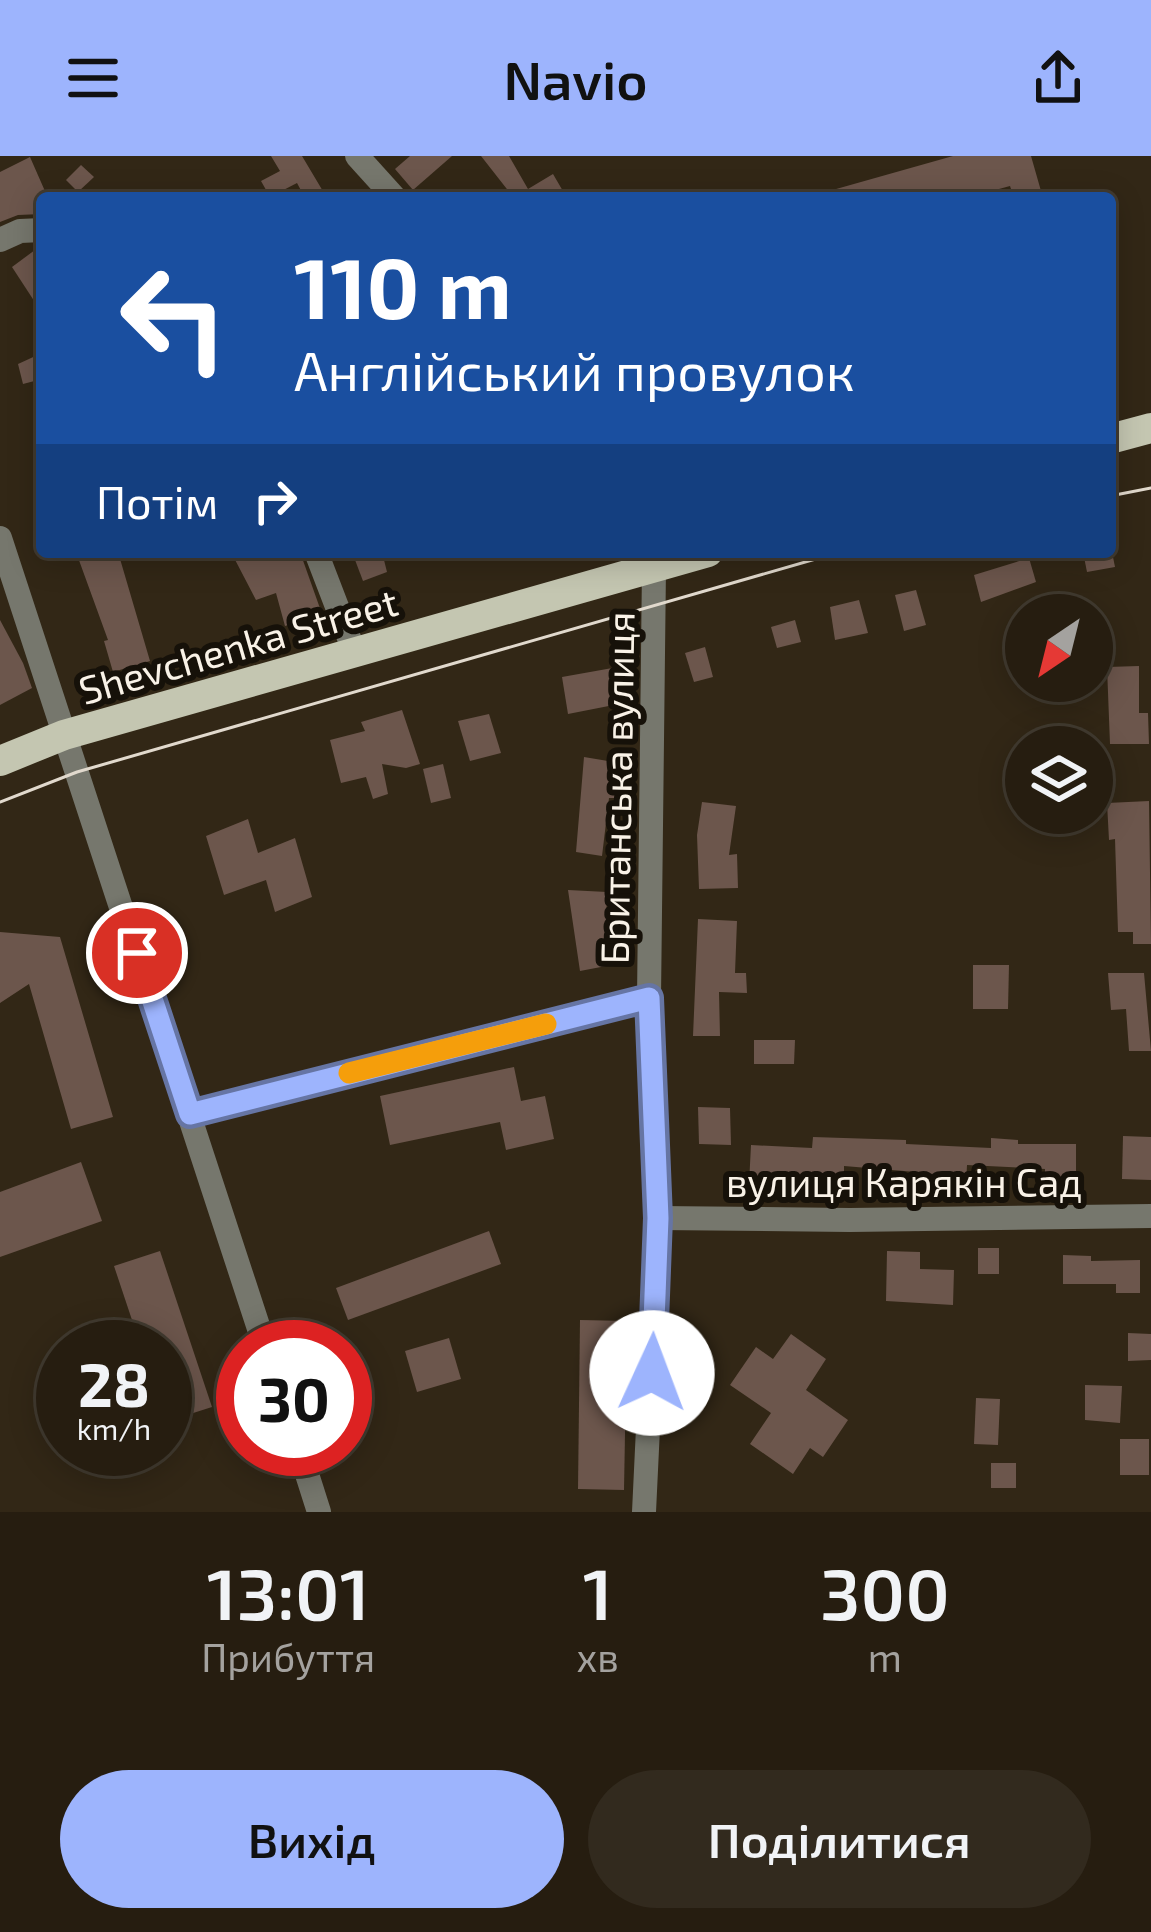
<!DOCTYPE html>
<html lang="uk">
<meta charset="utf-8">
<style>
:root{--surface:#261d10;--page:#322a1e;--text:#f1f3f6;--muted:#a4a29f;--line:#423b30;--accent:#9db4fd}
body{margin:0;font-family:"Exo 2",sans-serif;background:var(--page);color:var(--text);height:100vh;display:flex;flex-direction:column;font-size:45px;white-space:nowrap}
*{box-sizing:border-box;margin:0}
p{font-size:39px;color:var(--muted)}
.icon{flex:none;width:66px;height:66px;fill:none;stroke:currentColor;stroke-width:2;stroke-linecap:round;stroke-linejoin:round}
.map{position:relative;height:1356px;overflow:hidden}
.drawer{display:flex;flex-direction:column;background:var(--surface);flex:1}
.drawer>*{flex:none}
.guide{position:absolute;left:36px;top:36px;width:1080px;height:366px;border-radius:12px;box-shadow:0 6px 30px #0003,0 0 0 3px var(--line);background:#1a4fa0;color:#fff;overflow:hidden}
.needle{width:78px;rotate:215deg}
.controls{position:absolute;left:1005px;top:438px;display:grid;gap:24px}
.controls a{display:grid;place-items:center;width:108px;height:108px;border-radius:50%;background:var(--surface);box-shadow:0 6px 30px #0003,0 0 0 3px var(--line);font-size:60px}
.speed{position:absolute;left:36px;top:1164px;display:flex;gap:24px;font-size:60px;font-weight:700;text-align:center}
.speed>*{display:grid;place-content:center;width:156px;height:156px;border-radius:50%;background:var(--surface);box-shadow:0 6px 30px #0003,0 0 0 3px var(--line);line-height:1}
.speed small{font-size:30px;font-weight:400}
.speed .limit{border:18px solid #d22;background:#fff;color:#111}
.pin{position:absolute;display:grid;place-items:center;width:102px;height:102px;color:#fff;margin:-51px;border:6px solid #fff;border-radius:50%;box-shadow:0 3px 12px #0007}
.me{position:absolute;width:132px;margin:-66px;rotate:2deg;stroke-linejoin:round;filter:drop-shadow(0 0 9px #0008)}
.turn{display:flex;align-items:center;gap:42px;height:252px;padding:0 60px;font-size:54px}
.turn .icon{width:156px;height:156px;stroke-width:2.5}
.turn b{display:block;font-size:84px;line-height:102px}
.then{display:flex;align-items:center;height:114px;padding:0 60px;background:#0003;gap:24px;font-size:45px}
.eta{display:flex;justify-content:space-evenly;align-items:center;height:204px;text-align:center}
.eta b{font-size:72px;font-weight:600;line-height:84px}
.button{display:flex;gap:24px;margin-top:auto;padding:24px 60px}
.button a{flex:1;height:138px;border-radius:72px;background:var(--accent);color:#111;font-size:48px;font-weight:600;line-height:138px;text-align:center}
.button a+a{background:var(--page);color:var(--text)}
header{display:flex;justify-content:space-between;align-items:center;height:156px;padding:0 60px;background:var(--accent);color:#111;font-size:54px;font-weight:600}
.map>svg:first-child{display:block}
.building{fill:#6c564c}
.lines{fill:none;stroke-linecap:round;stroke-linejoin:round}
.street{stroke:#76776d;stroke-width:24}
.primary{stroke:#c4c6b1;stroke-width:30}
.tram{stroke:#e1d9cd;stroke-width:3}
.route-casing{stroke:#6675a4;stroke-width:30}
.route{stroke:#9db4fd;stroke-width:21}
.slow{stroke:#f59e0b;stroke-width:21}
.labels{text-anchor:middle;dominant-baseline:central;stroke-width:12;stroke-linejoin:round;paint-order:stroke}
.street-label{font-size:39px;fill:#f9f2e7;stroke:#161109}
</style>
<header><svg class="icon" aria-label="menu" viewBox="0 0 24 24"><path d="M4 6h16M4 12h16M4 18h16"/></svg>Navio<svg class="icon" aria-label="share" viewBox="0 0 24 24"><path d="M12 15V3M7 8l5-5 5 5M5 13v7h14v-7"/></svg></header>
<div class="map">
<svg width="1151" height="1356" viewBox="0 0 1151 1356">
<rect width="100%" height="100%" fill="#322716"/>
<g class="building">
<path d="M 271,0 L 302,0 L 327,42 L 305,42 L 297,27 L 270,41 L 261,25 L 280,15 Z"/>
<path d="M 410,0 L 452,0 L 413,34 L 395,13 Z"/>
<path d="M 481,0 L 509,0 L 528,33 L 553,18 L 567,42 L 514,42 Z"/>
<path d="M 953,0 L 1031,0 L 1043,42 L 1014,42 L 1010,30 L 966,42 L 823,42 L 822,37 Z"/>
<path d="M 30,1 L 48,42 L 42,42 L 42,58 L 18,59 L 0,66 L 0,16 Z"/>
<path d="M 81,9 L 94,21 L 78,36 L 66,24 Z"/>
<path d="M 39,91 L 42,91 L 42,157 L 12,111 Z"/>
<path d="M 42,197 L 42,223 L 23,228 L 18,208 Z"/>
<path d="M 76,396 L 118,396 L 150,505 L 113,516 L 104,485 L 108,484 Z"/>
<path d="M 231,396 L 300,396 L 322,458 L 285,470 L 276,437 L 256,444 Z"/>
<path d="M 352,396 L 382,396 L 387,416 L 363,425 Z"/>
<path d="M 1083,396 L 1112,396 L 1115,411 L 1087,416 Z"/>
<path d="M 1029,402 L 1036,426 L 981,446 L 974,419 Z"/>
<path d="M 916,434 L 926,469 L 904,475 L 895,439 Z"/>
<path d="M 859,444 L 868,477 L 835,484 L 830,451 Z"/>
<path d="M 0,464 L 23,507 L 32,532 L 0,549 Z"/>
<path d="M 795,464 L 801,486 L 777,492 L 771,471 Z"/>
<path d="M 705,491 L 713,521 L 694,526 L 685,497 Z"/>
<path d="M 1139,510 L 1139,557 L 1148,557 L 1149,588 L 1110,588 L 1107,511 Z"/>
<path d="M 618,511 L 624,547 L 568,558 L 562,521 Z"/>
<path d="M 402,554 L 420,608 L 406,612 L 382,608 L 388,638 L 373,643 L 366,621 L 341,627 L 330,584 L 365,575 L 361,566 Z"/>
<path d="M 489,558 L 501,597 L 470,605 L 458,565 Z"/>
<path d="M 584,601 L 620,607 L 614,642 L 609,642 L 602,700 L 576,696 Z"/>
<path d="M 443,608 L 451,642 L 431,647 L 423,613 Z"/>
<path d="M 1149,645 L 1151,788 L 1133,788 L 1133,776 L 1118,776 L 1115,683 L 1109,684 L 1107,647 Z"/>
<path d="M 702,646 L 736,650 L 729,699 L 737,698 L 738,732 L 699,733 L 697,679 Z"/>
<path d="M 248,663 L 258,697 L 295,682 L 312,741 L 275,756 L 266,724 L 224,739 L 206,680 Z"/>
<path d="M 568,734 L 607,736 L 606,774 L 616,772 L 622,807 L 580,815 Z"/>
<path d="M 698,763 L 737,765 L 735,817 L 746,817 L 747,837 L 719,836 L 720,880 L 693,880 Z"/>
<path d="M 0,776 L 60,781 L 113,961 L 71,973 L 29,828 L 0,847 Z"/>
<path d="M 973,809 L 1009,809 L 1008,853 L 973,853 Z"/>
<path d="M 1108,817 L 1144,817 L 1151,895 L 1129,895 L 1126,853 L 1111,854 Z"/>
<path d="M 754,884 L 795,884 L 794,908 L 754,908 Z"/>
<path d="M 514,911 L 521,945 L 545,940 L 554,983 L 506,994 L 500,966 L 390,989 L 380,940 Z"/>
<path d="M 698,951 L 730,952 L 731,989 L 699,988 Z"/>
<path d="M 1123,980 L 1151,981 L 1151,1024 L 1122,1023 Z"/>
<path d="M 813,981 L 906,984 L 906,988 L 991,992 L 991,982 L 1018,984 L 1018,988 L 1076,988 L 1076,1021 L 1045,1021 L 1045,1013 L 967,1009 L 966,1030 L 927,1028 L 928,1017 L 844,1010 L 844,1021 L 788,1019 L 788,1030 L 749,1028 L 751,989 L 812,992 Z"/>
<path d="M 81,1006 L 102,1065 L 0,1101 L 0,1036 Z"/>
<path d="M 489,1075 L 501,1108 L 348,1164 L 336,1132 Z"/>
<rect x="978" y="1092" width="21" height="26"/>
<path d="M 160,1095 L 212,1251 L 165,1266 L 165,1191 L 141,1191 L 114,1110 Z"/>
<path d="M 887,1095 L 920,1096 L 920,1113 L 954,1114 L 953,1149 L 886,1145 Z"/>
<path d="M 1063,1099 L 1091,1100 L 1091,1105 L 1140,1104 L 1140,1137 L 1116,1137 L 1116,1128 L 1063,1128 Z"/>
<path d="M 580,1164 L 627,1165 L 624,1334 L 578,1333 Z"/>
<path d="M 1128,1177 L 1151,1178 L 1151,1204 L 1128,1205 Z"/>
<path d="M 791,1178 L 826,1203 L 806,1234 L 848,1264 L 823,1301 L 810,1292 L 793,1318 L 750,1288 L 771,1257 L 730,1229 L 756,1191 L 773,1203 Z"/>
<path d="M 449,1182 L 461,1223 L 417,1236 L 405,1195 Z"/>
<path d="M 1085,1229 L 1122,1230 L 1120,1267 L 1085,1264 Z"/>
<path d="M 976,1242 L 1000,1243 L 998,1289 L 974,1288 Z"/>
<rect x="1120" y="1283" width="29" height="36"/>
<rect x="991" y="1307" width="25" height="25"/>
</g>
<g class="lines">
<g class="street">
<path d="M 357,0 L 395,42"/>
<path d="M 0,84 L 20,75 L 42,74"/>
<path d="M 0,382 L 265,1191"/>
<path d="M 316,396 L 354,495"/>
<path d="M 644,396 L 654,411 L 649,842 L 658,1062 L 644,1356"/>
<path d="M 190,957 L 649,842"/>
<path d="M 658,1062 L 850,1064 L 1151,1060"/>
<path d="M 299,1293 L 319,1356"/>
</g>
<g class="primary">
<path d="M 1110,283 L 1151,272"/>
<path d="M 0,605 L 64,579 L 708,396"/>
</g>
<g class="tram">
<path d="M 1110,340 L 1151,332"/>
<path d="M 0,646 L 77,616 L 840,396"/>
</g>
</g>
<g class="lines">
<defs>
<path id="route" d="M 137,797 L 190,958 L 649,842 L 658,1062 L 652,1217"/>
</defs>
<use href="#route" class="route-casing"/>
<use href="#route" class="route"/>
<path class="slow" d="M 349,917 L 546,868"/>
</g>
<g class="labels">
<g class="street-label">
<text transform="translate(238 489) rotate(-16)">Shevchenka Street</text>
<text transform="translate(616 632) rotate(-89)">Британська вулиця</text>
<text x="904" y="1025">вулиця Карякін Сад</text>
</g>
</g>
</svg>
<div class="controls">
<a><svg class="needle" viewBox="-14 -14 28 28"><path d="M0-13l5 13h-10z" fill="#e53935"/><path d="M0 13l5-13h-10z" fill="#a4a29f"/></svg></a>
<a><svg class="icon" aria-label="layers" viewBox="0 0 24 24"><path d="M12 4l9 5-9 5-9-5zM3 14l9 5 9-5"/></svg></a>
</div>
<div class="speed"><div>28<small>km/h</small></div><div class="limit">30</div></div>
<div class="pin" style="left:137px;top:797px;background:#d93025"><svg class="icon" aria-label="arrive" viewBox="0 0 24 24"><path d="M6 21V4h12l-3 4 3 4H6"/></svg></div>
<svg class="me" style="left:652px;top:1217px" viewBox="-20 -20 40 40"><circle r="19" fill="#fff"/><path d="M0-13L10 11 0 6-10 11z" fill="#9db4fd"/></svg>
<div class="guide">
<div class="turn"><svg class="icon" aria-label="left" viewBox="0 0 24 24"><path d="M17 20v-9H6M10 6l-5 5 5 5"/></svg><div><b>110 m</b>Англійський провулок</div></div>
<div class="then">Потім<svg class="icon" aria-label="right" viewBox="0 0 24 24"><path d="M7 20v-9h11M14 6l5 5-5 5"/></svg></div>
</div>
</div>
<section class="drawer">
<div class="eta">
<div><b>13:01</b><p>Прибуття</p></div>
<div><b>1</b><p>хв</p></div>
<div><b>300</b><p>m</p></div>
</div>
<div class="button"><a>Вихід</a><a>Поділитися</a></div>
</section>
